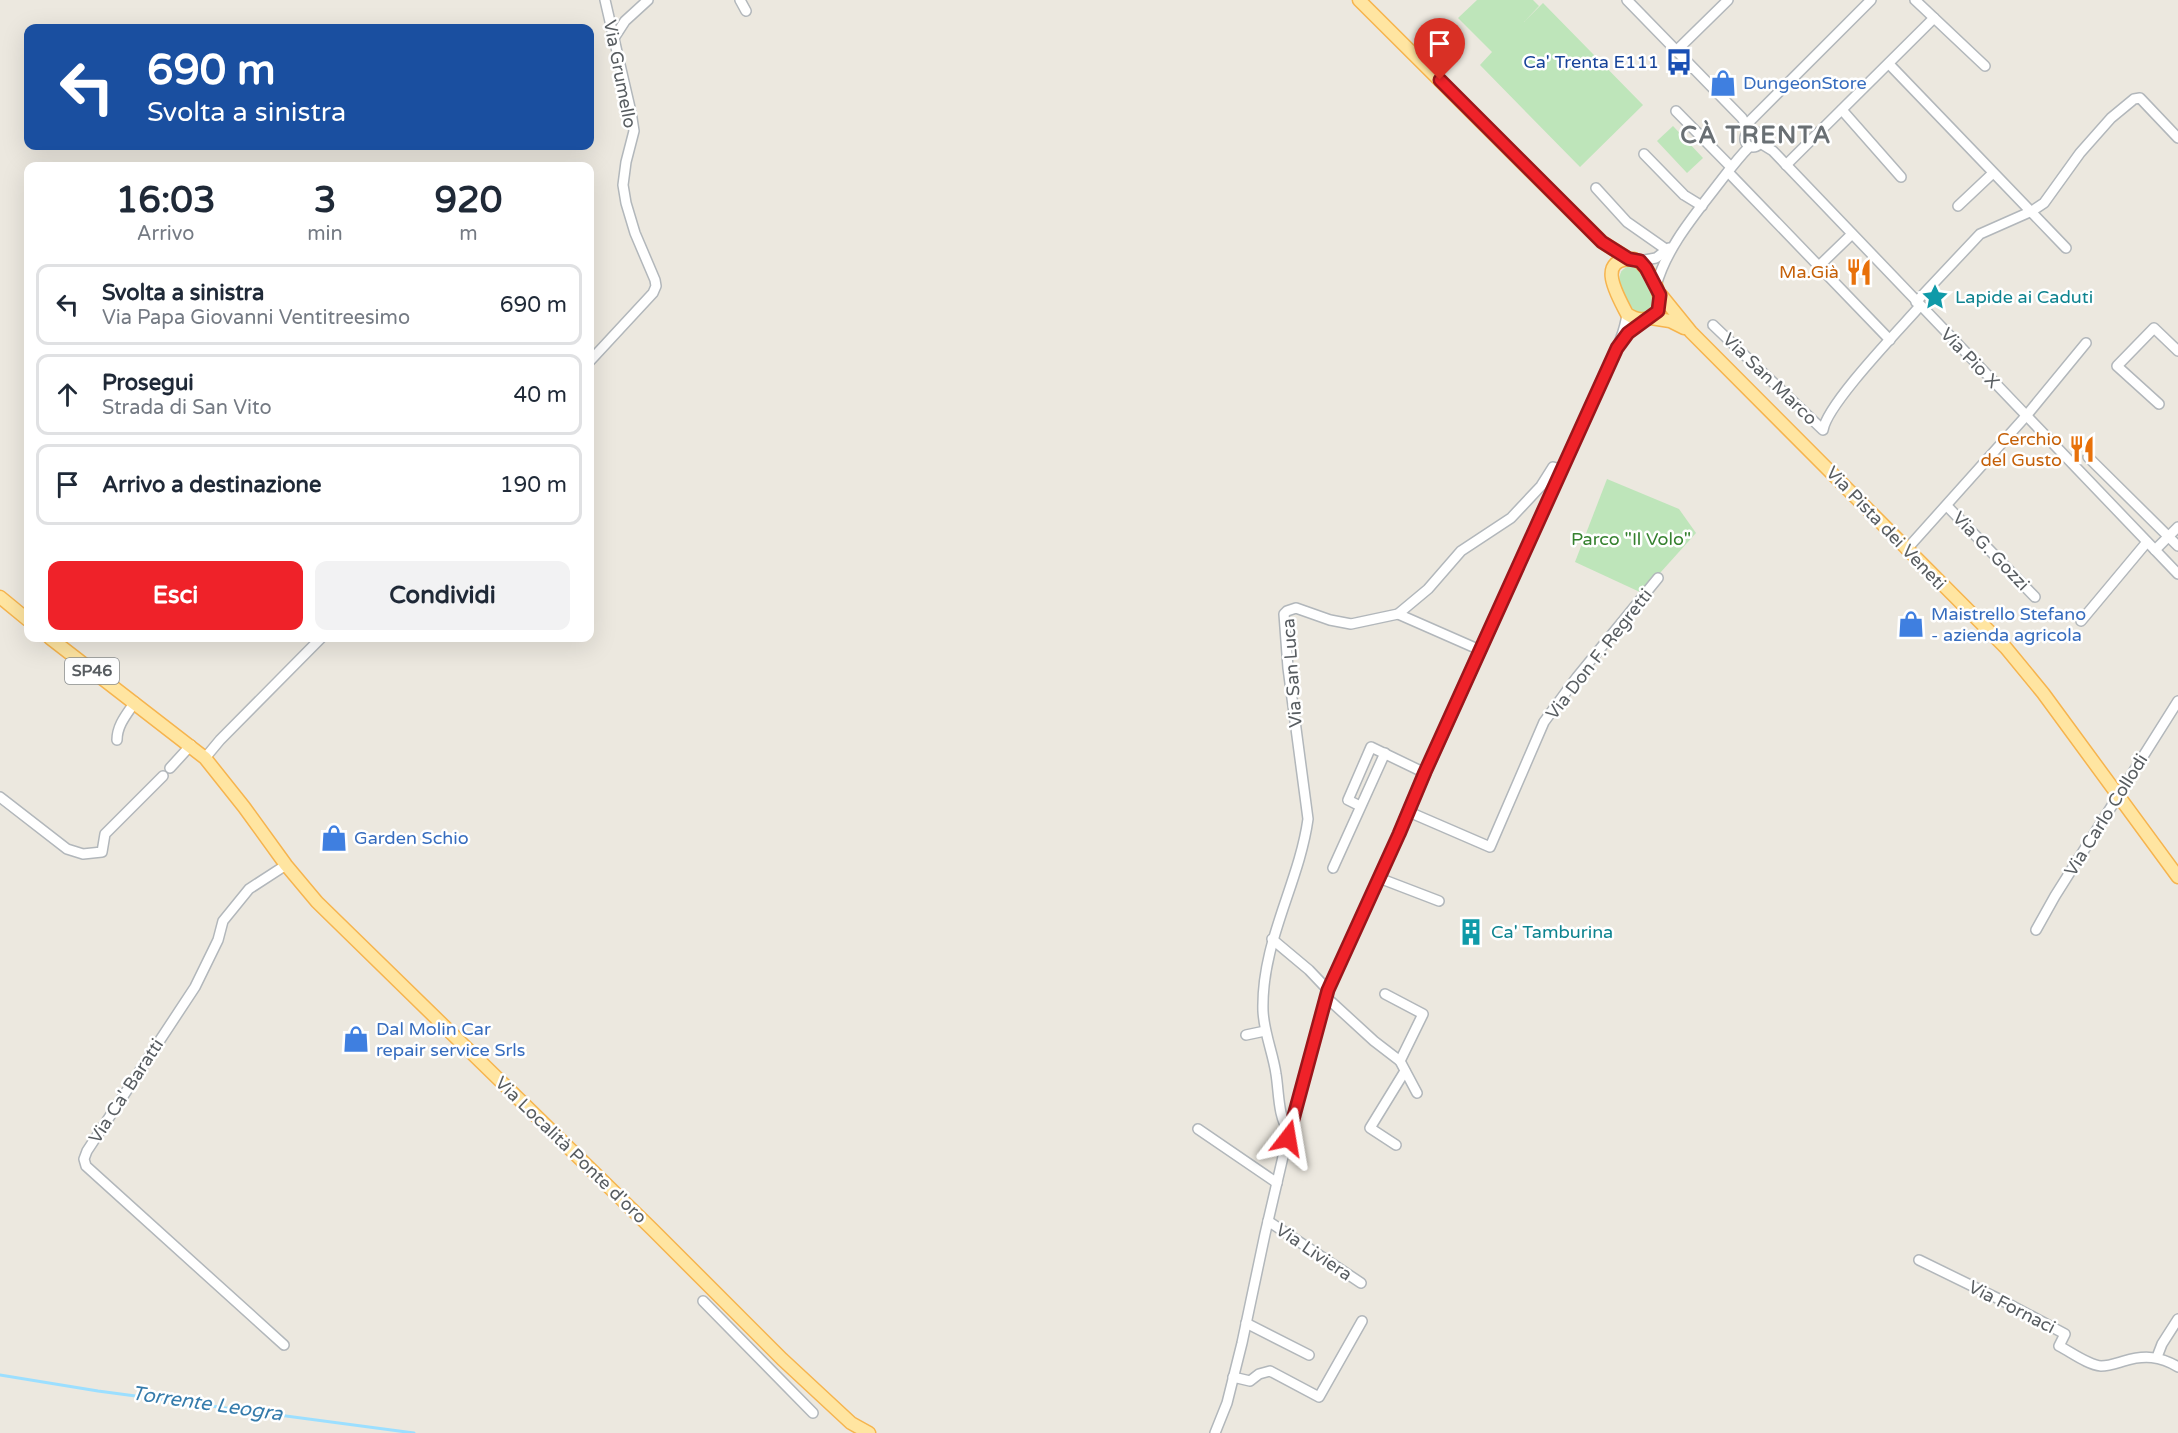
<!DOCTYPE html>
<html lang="it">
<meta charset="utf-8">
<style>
:root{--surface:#fff;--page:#f2f2f3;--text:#1f2937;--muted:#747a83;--line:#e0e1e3;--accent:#ef2229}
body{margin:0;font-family:"Varela Round",sans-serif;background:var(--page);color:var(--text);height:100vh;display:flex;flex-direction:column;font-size:22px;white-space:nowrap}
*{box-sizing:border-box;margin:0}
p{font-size:20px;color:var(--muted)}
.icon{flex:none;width:33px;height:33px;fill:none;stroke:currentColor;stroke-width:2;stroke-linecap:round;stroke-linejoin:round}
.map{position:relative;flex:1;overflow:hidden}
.details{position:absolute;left:24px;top:162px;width:570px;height:480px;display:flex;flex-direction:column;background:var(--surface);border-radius:12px;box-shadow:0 6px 24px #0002}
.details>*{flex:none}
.banner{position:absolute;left:24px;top:24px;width:570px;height:126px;border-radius:12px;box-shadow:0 6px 24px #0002;background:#1a4fa0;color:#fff;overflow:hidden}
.pin{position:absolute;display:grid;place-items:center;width:51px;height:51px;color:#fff;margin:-62px -26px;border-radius:50% 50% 50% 0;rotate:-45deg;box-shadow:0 0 6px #0007}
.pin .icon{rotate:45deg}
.me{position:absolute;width:66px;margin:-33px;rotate:14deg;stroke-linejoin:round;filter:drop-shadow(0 0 4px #0008)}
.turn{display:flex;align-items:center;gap:21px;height:126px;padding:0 24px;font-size:27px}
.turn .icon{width:78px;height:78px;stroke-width:2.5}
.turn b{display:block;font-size:42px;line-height:51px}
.eta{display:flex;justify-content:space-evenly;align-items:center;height:102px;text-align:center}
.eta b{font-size:36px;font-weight:700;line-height:42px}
.action{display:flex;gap:12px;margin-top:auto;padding:12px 24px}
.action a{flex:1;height:69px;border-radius:12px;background:var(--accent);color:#fff;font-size:24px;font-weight:700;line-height:69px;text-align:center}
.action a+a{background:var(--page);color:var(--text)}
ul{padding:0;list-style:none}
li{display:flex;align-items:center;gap:18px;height:81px;margin:0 12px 9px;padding:0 12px;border:3px solid var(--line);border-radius:12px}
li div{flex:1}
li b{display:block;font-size:22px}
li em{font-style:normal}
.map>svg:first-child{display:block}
.green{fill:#bee5ba}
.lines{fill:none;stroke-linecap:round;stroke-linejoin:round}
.stream{stroke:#9cdfff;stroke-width:3}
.minor-casing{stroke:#b2b7bb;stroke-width:12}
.major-casing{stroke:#f6b44e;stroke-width:15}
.minor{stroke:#fff;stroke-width:9}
.major{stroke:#ffe5a1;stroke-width:12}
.route-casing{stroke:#9b161b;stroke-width:15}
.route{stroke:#ef2229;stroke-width:10}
.labels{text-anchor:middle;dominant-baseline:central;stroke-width:5;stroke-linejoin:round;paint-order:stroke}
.shield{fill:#fff;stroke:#8a8e90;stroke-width:1.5}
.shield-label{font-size:16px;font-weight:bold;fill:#585d61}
.transit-label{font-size:18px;fill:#164399;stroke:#fff;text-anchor:end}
.street-label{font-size:18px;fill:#585d61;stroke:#fff}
.shop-label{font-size:18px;fill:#366cbe;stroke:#fff;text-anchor:start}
.food-label{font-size:18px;fill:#c56008;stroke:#fff;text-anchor:end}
.culture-label{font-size:18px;fill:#0d838f;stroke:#fff;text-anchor:start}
.park-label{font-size:18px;fill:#35812f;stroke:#fff}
.water-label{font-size:20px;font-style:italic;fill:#357bab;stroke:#fff}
.district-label{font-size:24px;font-weight:bold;letter-spacing:1.5px;fill:#696f73;stroke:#fff}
</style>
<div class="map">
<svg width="2178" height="1433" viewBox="0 0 2178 1433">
<rect width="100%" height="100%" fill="#ece8df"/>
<g class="green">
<path d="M 1477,0 L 1533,0 L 1539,6 L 1524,22 L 1543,3 L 1643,105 L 1580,167 L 1480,65 L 1492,52 L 1458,18 Z"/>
<path d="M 1673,126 L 1703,158 L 1687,173 L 1657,141 Z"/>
<path d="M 1630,266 L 1638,269 L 1653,297 L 1654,306 L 1647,313 L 1638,314 L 1634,311 C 1626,299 1608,272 1630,266 Z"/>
<path d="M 1607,479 L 1679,509 L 1696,533 L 1642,593 L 1575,562 Z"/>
</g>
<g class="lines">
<path class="stream" d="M 0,1375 L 98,1391 L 414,1433"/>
<defs>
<g id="minor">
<path d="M 740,0 L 746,11"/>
<path d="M 1627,0 L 1742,118 L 1750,132"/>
<path d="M 1915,0 L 1985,66"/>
<path d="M 614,38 L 625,21 L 648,0"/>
<path d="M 1676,51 L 1728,0"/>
<path d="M 1889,64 L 2066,248"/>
<path d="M 1842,110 L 1901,177"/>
<path d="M 1676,111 L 1731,167"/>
<path d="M 1747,124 L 1871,0"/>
<circle cx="1753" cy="139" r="8"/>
<path d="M 1760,143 L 1773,151 L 2178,574"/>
<path d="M 1644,154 L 1684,195 L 1702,206"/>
<path d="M 1786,165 L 1934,18"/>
<path d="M 1728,172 L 1890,340"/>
<path d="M 1596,188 L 1627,222 L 1667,250"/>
<path d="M 1958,206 L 1993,173"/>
<path d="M 1639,261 L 1656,258 L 1669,248"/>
<path d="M 1819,266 L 1852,234"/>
<path d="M 1656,286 C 1666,249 1693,217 1716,187 C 1727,173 1737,159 1749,147"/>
<path d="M 1916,302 L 1980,234 L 2032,211 L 2044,203 L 2080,153 L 2111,118 L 2134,99 L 2140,98 L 2178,138"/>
<path d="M 1713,325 L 1823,430 C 1827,404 1899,330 1920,306"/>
<path d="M 1622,341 L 1627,333 L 1644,320"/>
<path d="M 590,361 L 653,293 L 656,286 L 655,280 L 635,233 L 626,203 L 623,185 L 626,162 L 634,131 L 631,112 L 605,0"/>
<path d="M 2159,404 L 2117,366 L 2154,328 L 2178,351"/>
<path d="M 2088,457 L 2178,546"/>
<path d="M 1947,506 L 2035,597"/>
<path d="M 1906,550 L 2026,416 L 2086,343"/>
<path d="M 2155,550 L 2178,527"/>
<path d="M 1398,614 L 1480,650"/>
<path d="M 2081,621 L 2147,542"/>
<path d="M 117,740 C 117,725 127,714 135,702"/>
<path d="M 205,758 L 220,740 L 321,638"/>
<path d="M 170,768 L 191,745"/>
<path d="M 0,797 L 67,849 L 83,854 L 102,852 L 105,834 L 163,776"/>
<path d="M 1360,806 L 1348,800 L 1371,747 L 1425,773"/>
<path d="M 1409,812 L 1490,847 L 1544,722 L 1577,677 L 1658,578"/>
<path d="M 1333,868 L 1385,753"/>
<path d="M 1379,878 L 1439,901"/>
<path d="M 2036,930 L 2055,896 L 2178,701"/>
<path d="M 1272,939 L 1309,970 L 1328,990"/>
<path d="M 1385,994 L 1423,1014 L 1400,1061"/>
<path d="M 1326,997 L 1374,1041 L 1400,1061 L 1417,1093"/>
<path d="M 1246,1035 L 1265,1031"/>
<path d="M 1198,1129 L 1277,1183"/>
<path d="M 1289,1131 C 1278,1118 1279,1092 1276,1074 C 1273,1053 1264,1033 1263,1011 C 1261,942 1299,884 1308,819 L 1288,668 L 1284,614 L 1287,611 L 1296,608 L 1330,620 L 1351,624 L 1398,614 L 1428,589 L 1461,551 L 1511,518 L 1541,486 L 1553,467 L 1560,469"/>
<path d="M 1396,1145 L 1370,1128 L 1405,1071"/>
<path d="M 1268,1221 L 1361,1283"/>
<path d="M 1919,1260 L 2005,1302 L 2065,1334 L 2059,1346 C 2071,1352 2088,1365 2101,1366 C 2109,1366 2117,1363 2124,1361 C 2144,1355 2160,1356 2178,1367"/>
<path d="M 703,1301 L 813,1413"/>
<path d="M 1246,1323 L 1309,1355"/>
<path d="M 284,1345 L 86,1166 L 84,1159 L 87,1151 L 195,987 L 218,940 L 223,921 L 249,889 L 286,865"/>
<path d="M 2157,1357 L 2162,1344 L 2178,1319"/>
<path d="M 1233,1377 L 1250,1381 L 1259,1374 L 1270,1371 L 1319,1397 L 1362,1321"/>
<path d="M 1215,1433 L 1227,1403 L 1242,1343 L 1265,1234 L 1289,1131 L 1328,990 L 1535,531 C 1556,479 1581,430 1603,379 C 1612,358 1624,337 1627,314"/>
</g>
<g id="major">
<path d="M 1359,0 L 1602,242 L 1629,259"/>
<path d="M 1634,259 C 1651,265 1676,315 1645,319 C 1639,320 1633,318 1627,314 C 1618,296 1594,258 1634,259 Z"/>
<path d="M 1661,295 L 1691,332 L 2006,648 L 2043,693 L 2178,877"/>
<path d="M 1651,318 L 1670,321 L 1684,328"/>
<path d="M 0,597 L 28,620"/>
<path d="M 50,638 L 205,758 L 244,807 L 286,865 L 317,902 L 652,1229 L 782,1359 L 851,1423 L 869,1433"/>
</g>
</defs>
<use href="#minor" class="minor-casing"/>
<use href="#major" class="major-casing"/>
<use href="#minor" class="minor"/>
<use href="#major" class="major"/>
</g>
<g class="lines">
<defs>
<path id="route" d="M 1288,1138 L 1328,990 L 1399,834 L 1425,772 L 1617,348 L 1628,333 L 1658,311 L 1660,295 L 1646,268 L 1640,261 L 1629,259 L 1602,242 L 1440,80"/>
</defs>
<use href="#route" class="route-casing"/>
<use href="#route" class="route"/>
</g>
<defs>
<symbol id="bus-bare" viewBox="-9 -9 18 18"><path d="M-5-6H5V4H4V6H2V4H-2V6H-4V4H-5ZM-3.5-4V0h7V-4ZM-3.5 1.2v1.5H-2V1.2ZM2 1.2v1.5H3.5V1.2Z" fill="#1a4fb4" stroke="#fff" stroke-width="2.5" paint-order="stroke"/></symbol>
<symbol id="shop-bare" viewBox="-9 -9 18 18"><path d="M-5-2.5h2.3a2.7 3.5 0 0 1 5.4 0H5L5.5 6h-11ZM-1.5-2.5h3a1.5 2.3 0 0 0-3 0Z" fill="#3f7fe0" stroke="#fff" stroke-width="2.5" paint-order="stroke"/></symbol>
<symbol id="restaurant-bare" viewBox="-9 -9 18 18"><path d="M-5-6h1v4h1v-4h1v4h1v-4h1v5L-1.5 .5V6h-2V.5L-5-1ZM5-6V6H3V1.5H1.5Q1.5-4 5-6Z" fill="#e8710a" stroke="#fff" stroke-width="2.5" paint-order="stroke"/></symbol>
<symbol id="sight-bare" viewBox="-9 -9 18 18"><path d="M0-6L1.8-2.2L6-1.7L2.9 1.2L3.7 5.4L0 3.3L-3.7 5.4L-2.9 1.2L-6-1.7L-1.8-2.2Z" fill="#0f9aa8" stroke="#fff" stroke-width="2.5" paint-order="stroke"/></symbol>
<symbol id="building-bare" viewBox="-9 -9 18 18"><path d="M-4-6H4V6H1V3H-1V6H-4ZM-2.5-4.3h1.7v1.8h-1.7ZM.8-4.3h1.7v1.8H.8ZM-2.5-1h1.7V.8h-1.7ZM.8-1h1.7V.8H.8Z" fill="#0f9aa8" stroke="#fff" stroke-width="2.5" paint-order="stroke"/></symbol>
</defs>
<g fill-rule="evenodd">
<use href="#bus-bare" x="1660" y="43" width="38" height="38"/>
<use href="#shop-bare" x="1704" y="64" width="38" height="38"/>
<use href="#restaurant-bare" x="1840" y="253" width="38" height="38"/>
<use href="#sight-bare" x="1916" y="278" width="38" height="38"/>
<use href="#restaurant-bare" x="2063" y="430" width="38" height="38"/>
<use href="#shop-bare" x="1892" y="605" width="38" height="38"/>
<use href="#shop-bare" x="315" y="819" width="38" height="38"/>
<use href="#building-bare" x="1452" y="913" width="38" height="38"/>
<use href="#shop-bare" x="337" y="1020" width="38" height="38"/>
</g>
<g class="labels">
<rect class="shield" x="65" y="658" width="54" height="26" rx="4.5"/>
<g class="shield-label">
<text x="92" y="671">SP46</text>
</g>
<g class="transit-label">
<text x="1659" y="62">Ca' Trenta E111</text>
</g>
<g class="street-label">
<text transform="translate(620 74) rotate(79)">Via Grumello</text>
<text transform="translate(1970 358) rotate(46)">Via Pio X</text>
<text transform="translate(1770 379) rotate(44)">Via San Marco</text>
<text transform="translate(1886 528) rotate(46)">Via Pista dei Veneti</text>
<text transform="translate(1991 551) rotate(46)">Via G. Gozzi</text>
<text transform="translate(1599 654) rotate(-52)">Via Don F. Regretti</text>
<text transform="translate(1292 673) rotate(-94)">Via San Luca</text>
<text transform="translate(2106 815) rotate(-58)">Via Carlo Collodi</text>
<text transform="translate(126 1091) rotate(-57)">Via Ca' Baratti</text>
<text transform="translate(571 1150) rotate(44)">Via Località Ponte d'oro</text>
<text transform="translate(1314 1252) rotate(34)">Via Liviera</text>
<text transform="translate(2012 1307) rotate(27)">Via Fornaci</text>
</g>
<g class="shop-label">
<text x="1743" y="83">DungeonStore</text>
<text x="1931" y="614">Maistrello Stefano<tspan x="1931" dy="21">- azienda agricola</tspan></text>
<text x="354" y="838">Garden Schio</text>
<text x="376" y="1029">Dal Molin Car<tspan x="376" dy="21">repair service Srls</tspan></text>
</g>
<g class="food-label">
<text x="1839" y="272">Ma.Già</text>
<text x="2062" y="439">Cerchio<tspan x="2062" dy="21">del Gusto</tspan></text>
</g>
<g class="culture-label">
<text x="1955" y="297">Lapide ai Caduti</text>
<text x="1491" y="932">Ca' Tamburina</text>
</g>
<g class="park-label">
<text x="1631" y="539">Parco "Il Volo"</text>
</g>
<g class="water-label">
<text transform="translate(207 1404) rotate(8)">Torrente Leogra</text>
</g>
<g class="district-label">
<text x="1756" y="135">CÀ TRENTA</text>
</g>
</g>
</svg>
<div class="pin" style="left:1440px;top:80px;background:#d93025"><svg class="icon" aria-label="arrive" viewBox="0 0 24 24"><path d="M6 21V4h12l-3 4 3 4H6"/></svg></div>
<svg class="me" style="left:1288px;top:1138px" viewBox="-20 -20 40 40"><path d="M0-17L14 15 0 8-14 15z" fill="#ef2229" stroke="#fff" stroke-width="4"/></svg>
<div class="banner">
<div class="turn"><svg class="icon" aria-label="left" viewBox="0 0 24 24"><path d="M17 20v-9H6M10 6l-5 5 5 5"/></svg><div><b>690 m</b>Svolta a sinistra</div></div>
</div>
<section class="details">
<div class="eta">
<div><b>16:03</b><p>Arrivo</p></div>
<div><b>3</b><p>min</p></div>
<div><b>920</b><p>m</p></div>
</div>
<ul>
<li><svg class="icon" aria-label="left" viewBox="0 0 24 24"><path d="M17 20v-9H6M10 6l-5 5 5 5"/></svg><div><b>Svolta a sinistra</b><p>Via Papa Giovanni Ventitreesimo</p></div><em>690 m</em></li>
<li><svg class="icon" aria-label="ahead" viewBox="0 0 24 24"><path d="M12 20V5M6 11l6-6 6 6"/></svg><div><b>Prosegui</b><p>Strada di San Vito</p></div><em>40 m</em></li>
<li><svg class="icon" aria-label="arrive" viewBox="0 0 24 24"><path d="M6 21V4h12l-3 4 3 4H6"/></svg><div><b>Arrivo a destinazione</b></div><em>190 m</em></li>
</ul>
<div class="action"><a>Esci</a><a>Condividi</a></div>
</section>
</div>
